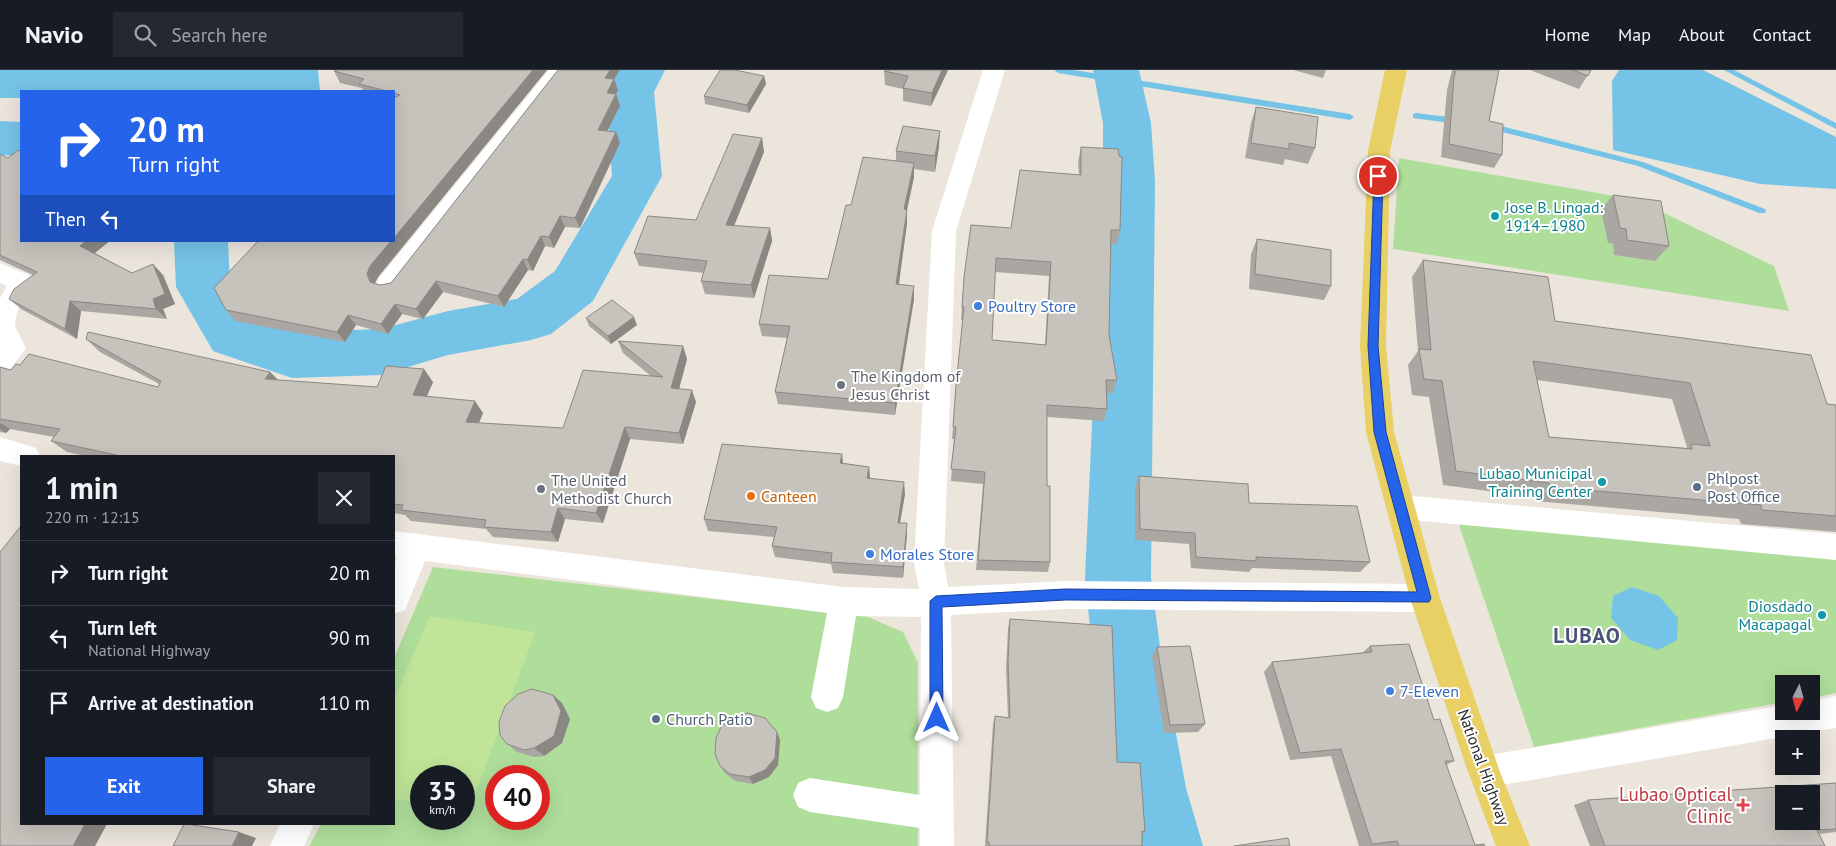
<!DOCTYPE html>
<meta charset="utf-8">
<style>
:root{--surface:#171b24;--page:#242831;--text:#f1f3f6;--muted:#9ea1a6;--line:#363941;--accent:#2563eb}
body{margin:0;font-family:"PT Sans",sans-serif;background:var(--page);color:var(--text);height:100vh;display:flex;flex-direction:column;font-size:19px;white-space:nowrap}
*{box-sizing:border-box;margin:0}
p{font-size:16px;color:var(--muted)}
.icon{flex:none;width:28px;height:28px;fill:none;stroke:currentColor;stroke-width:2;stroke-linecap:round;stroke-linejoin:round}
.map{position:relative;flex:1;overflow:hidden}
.side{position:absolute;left:20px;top:385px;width:375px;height:370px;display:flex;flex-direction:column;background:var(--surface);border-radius:0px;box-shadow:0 5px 20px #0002}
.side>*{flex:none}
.banner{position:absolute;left:20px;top:20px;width:375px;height:152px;border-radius:0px;box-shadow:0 5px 20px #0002;background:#2563eb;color:#fff;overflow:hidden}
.needle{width:32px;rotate:186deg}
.fabs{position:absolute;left:1775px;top:605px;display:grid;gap:10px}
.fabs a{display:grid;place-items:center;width:45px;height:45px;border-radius:0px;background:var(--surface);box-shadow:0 5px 20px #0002;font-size:25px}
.speed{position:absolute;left:410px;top:695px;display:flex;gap:10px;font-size:25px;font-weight:700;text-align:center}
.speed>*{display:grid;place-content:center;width:65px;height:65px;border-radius:50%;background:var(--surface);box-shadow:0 5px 20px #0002;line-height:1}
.speed small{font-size:12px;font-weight:400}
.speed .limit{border:8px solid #d22;background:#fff;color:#111}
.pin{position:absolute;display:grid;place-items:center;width:42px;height:42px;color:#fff;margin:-21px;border:2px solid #fff;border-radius:50%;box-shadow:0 1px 5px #0007}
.me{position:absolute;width:55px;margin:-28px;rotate:0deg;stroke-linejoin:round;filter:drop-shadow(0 0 4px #0008)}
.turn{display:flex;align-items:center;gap:18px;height:105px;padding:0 25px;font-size:22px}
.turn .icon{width:65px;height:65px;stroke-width:2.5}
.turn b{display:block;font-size:35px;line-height:42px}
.then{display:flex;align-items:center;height:48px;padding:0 25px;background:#0003;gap:10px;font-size:19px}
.round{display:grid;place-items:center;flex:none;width:52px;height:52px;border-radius:0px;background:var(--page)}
.head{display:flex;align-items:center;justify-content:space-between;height:85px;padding:0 25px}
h1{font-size:30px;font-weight:600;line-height:38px}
.primary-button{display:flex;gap:10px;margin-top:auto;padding:10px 25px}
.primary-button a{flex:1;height:58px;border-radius:0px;background:var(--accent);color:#fff;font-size:20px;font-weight:600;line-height:58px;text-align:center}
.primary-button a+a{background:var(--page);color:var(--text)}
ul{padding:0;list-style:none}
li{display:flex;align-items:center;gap:15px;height:65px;padding:0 25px;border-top:1px solid var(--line)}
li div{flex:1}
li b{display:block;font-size:19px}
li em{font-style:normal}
header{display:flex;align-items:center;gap:30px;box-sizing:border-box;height:70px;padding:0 25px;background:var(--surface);border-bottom:1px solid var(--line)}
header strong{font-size:24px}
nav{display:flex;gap:28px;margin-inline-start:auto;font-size:18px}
.search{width:350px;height:45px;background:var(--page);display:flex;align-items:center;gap:12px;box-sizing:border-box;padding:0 18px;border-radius:0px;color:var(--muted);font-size:19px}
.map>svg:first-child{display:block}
.green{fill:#afde9b;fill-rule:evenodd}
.pitch{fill:#c0e598}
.water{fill:#75c3e7}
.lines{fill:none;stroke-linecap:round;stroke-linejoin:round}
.stream{fill:#75c3e7;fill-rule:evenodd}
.river{fill:#75c3e7;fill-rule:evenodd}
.minor{fill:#fff;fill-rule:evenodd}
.major{fill:#e8d064;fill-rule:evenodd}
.wall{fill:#aaa7a2;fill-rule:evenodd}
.shaded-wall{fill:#8b8884}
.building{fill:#c6c2bc;stroke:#8b8884;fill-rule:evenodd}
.route{fill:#2563eb;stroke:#184099}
.culture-dot{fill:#0f9aa8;stroke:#fff;stroke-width:2}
.shop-dot{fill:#3f7fe0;stroke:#fff;stroke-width:2}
.worship-dot{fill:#6b7280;stroke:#fff;stroke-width:2}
.service-dot{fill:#5c6f8a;stroke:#fff;stroke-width:2}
.food-dot{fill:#e8710a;stroke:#fff;stroke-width:2}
.health-dot{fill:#e0444e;stroke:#fff;stroke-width:2}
.labels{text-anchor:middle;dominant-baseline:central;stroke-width:4;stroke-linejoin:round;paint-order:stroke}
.culture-label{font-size:16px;fill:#0d838f;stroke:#fff;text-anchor:end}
.shop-label{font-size:16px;fill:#366cbe;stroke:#fff;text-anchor:start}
.worship-label{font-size:16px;fill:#5b616d;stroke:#fff;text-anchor:start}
.service-label{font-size:16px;fill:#4e5e75;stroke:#fff;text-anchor:start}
.food-label{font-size:16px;fill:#c56008;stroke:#fff;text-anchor:start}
.street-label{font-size:16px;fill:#292929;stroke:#fff}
.near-health-label{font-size:19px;fill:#be3a42;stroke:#fff;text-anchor:end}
.district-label{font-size:21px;font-weight:bold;letter-spacing:1px;fill:#4c5277;stroke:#fff}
</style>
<header>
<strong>Navio</strong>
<div class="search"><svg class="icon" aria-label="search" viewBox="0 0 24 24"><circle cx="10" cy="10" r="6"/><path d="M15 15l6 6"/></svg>Search here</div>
<nav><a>Home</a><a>Map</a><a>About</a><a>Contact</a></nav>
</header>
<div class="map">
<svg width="1836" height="776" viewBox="0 0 1836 776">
<rect width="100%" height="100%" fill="#ebe5dc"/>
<g class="green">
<path d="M 1399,88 L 1637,130 L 1774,196 L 1789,241 L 1393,179 Z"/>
<path d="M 1457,449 L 1836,484 L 1836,623 L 1811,628 L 1811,614 L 1784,614 L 1784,632 L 1534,677 Z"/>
<path d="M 433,497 L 868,547 L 903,562 L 918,593 L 918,776 L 309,776 L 321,754 L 394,754 L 394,588 ZM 421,706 L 464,706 L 464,749 L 421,749 ZM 496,706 L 539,706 L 539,749 L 496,749 Z"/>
</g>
<path class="pitch" d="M 430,546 L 535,562 L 469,741 L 464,740 L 464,706 L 421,706 L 421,733 L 394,729 L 394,630 Z"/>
<g class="water">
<path d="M 0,0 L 318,0 L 320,21 L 21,21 L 21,28 L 0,28 Z"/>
<path d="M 1619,0 L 1703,0 L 1836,67 L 1836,119 L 1760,114 L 1613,80 L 1612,11 Z"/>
<path d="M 1632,517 L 1659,526 L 1678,548 L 1677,570 L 1658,580 L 1630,570 L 1611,548 L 1613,526 Z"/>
</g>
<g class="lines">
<g class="stream">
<path d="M 1054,0 L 1074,0 L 1350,44 L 1354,47 L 1350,50 L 1058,3 Z"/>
<path d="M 1724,0 L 1734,0 L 1836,53 L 1836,59 Z"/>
<path d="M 1416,43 L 1457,48 L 1461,51 L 1457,54 L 1413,48 L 1413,44 Z"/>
<path d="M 1489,53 L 1643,92 L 1765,139 L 1766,141 L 1765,143 L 1759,143 L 1638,96 L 1486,58 L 1486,54 Z"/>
</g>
<g class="river">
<path d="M 619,0 L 665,0 L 654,22 L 662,106 L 593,231 L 551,264 L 531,270 L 448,285 L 381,305 L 292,308 L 213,281 L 176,217 L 174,171 L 228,171 L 230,214 L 253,249 L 292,262 L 381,259 L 448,241 L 517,229 L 555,201 L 612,106 L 606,22 Z"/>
<path d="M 1093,0 L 1139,0 L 1151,53 L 1155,112 L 1151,508 L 1160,577 L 1186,718 L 1203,776 L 1127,776 L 1112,718 L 1092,577 L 1085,508 L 1103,112 L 1103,53 Z"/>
<path d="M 0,51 L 21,52 L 21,86 L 0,85 Z"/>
</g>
<g class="minor">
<path d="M 549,0 L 571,0 L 397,222 L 388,224 L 379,222 L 376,215 L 379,208 Z"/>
<path d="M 983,0 L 1005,0 L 956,161 L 944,493 L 948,517 L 1065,511 L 1425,514 L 1436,518 L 1440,528 L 1436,538 L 1425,542 L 1065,539 L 951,545 L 954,776 L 920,776 L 920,758 L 810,742 L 798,737 L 793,725 L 798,713 L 810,708 L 920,725 L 921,547 L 856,546 L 843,627 L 838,638 L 827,642 L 816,638 L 811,627 L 827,543 L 425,491 L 405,540 L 394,544 L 394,496 L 397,487 L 394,487 L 394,461 L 844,517 L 919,519 L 914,493 L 932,161 Z"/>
<path d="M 0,193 L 31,206 L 34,213 L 17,242 L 15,256 L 26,279 L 9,300 L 0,303 L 0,228 L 7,216 L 0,213 Z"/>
<path d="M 0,367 L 36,378 L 40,386 L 21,386 L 21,396 L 0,391 Z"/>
<path d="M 1401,425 L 1836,464 L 1836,490 L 1401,449 L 1391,446 L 1387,437 L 1391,428 Z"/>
<path d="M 1836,626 L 1836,658 L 1484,718 L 1472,714 L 1468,702 L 1472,690 L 1484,686 L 1784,635 L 1784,641 L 1811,641 L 1811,631 Z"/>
<path d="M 280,754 L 314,754 L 304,776 L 270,776 Z"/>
</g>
<path class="major" d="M 1385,0 L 1407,0 L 1390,81 L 1386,276 L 1394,362 L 1440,528 L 1500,702 L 1530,776 L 1496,776 L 1468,702 L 1410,528 L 1366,362 L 1360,276 L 1368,81 Z"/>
</g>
<g class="wall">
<path d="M 547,0 L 378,207 L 375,214 L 380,215 L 391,213 L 558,0 L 620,0 L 614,9 L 618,20 L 616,24 L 620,36 L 607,61 L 620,73 L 580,158 L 565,157 L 554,178 L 545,176 L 533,201 L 528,200 L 504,237 L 443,222 L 423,249 L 402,244 L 388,264 L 356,255 L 345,272 L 235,251 L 226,240 L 394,171 L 394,21 L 363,21 L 362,18 L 340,13 L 334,1 Z"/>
<path d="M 885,0 L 948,0 L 931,36 L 903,31 L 903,19 L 885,15 L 884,1 Z"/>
<path d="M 1293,0 L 1326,0 L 1323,8 Z"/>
<path d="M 1452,0 L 1499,0 L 1489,51 L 1502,85 L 1494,98 L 1441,87 L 1447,20 Z"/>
<path d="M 1530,0 L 1591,0 L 1579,19 Z"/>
<path d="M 764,6 L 766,14 L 749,43 L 705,34 L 704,26 Z"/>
<path d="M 1256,37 L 1315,78 L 1308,94 L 1285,89 L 1283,95 L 1245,88 L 1251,53 Z"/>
<path d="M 762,68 L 764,82 L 734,156 L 770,158 L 772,171 L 754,228 L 705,224 L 701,211 L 704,203 L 639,196 L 634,183 L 696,150 Z"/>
<path d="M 939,76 L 935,102 L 914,99 L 914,107 L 907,140 L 907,153 L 899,214 L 914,229 L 895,345 L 778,334 L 775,322 L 787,268 L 762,266 L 759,254 L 828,209 L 851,135 L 896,91 L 896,81 Z"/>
<path d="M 1081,77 L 1120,160 L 1117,174 L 1111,174 L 1109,265 L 1117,310 L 1113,323 L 1107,323 L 1107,339 L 1104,351 L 1047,347 L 1047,416 L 1050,492 L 1048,502 L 976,500 L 983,414 L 951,411 L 954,369 L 952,369 L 953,357 L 963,250 L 961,250 L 964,207 L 1011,158 L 1079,105 L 1078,92 ZM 995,202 L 1049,206 L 1045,275 L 992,270 Z"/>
<path d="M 0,84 L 95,183 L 132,203 L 163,205 L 175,234 L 163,239 L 167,249 L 81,241 L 77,269 L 21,239 L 9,229 L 33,205 L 0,190 Z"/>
<path d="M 1613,125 L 1669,176 L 1655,191 L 1614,185 L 1613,174 L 1608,173 L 1601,140 Z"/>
<path d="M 1257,169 L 1331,216 L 1324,230 L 1249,219 L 1251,184 Z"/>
<path d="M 1423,190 L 1555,251 L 1827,334 L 1836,335 L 1836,462 L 1741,454 L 1739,449 L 1535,431 L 1534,427 L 1443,415 L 1429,327 L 1412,325 L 1408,295 L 1418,281 L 1412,207 ZM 1537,310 L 1672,329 L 1687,377 L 1686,378 L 1549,367 Z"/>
<path d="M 586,248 L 637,255 L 611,274 L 589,256 Z"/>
<path d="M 86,269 L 270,302 L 278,310 L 377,317 L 433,312 L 427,326 L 483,343 L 479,353 L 563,358 L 651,306 L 623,283 L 618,271 L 683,276 L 687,289 L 679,319 L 696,332 L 683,374 L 630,369 L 603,453 L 565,449 L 558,472 L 493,467 L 486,459 L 411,451 L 405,445 L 394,443 L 394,386 L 85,386 L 67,382 L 51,371 L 54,367 L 10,359 L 6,363 L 0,362 L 0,297 L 11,300 L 158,317 L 159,314 L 100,282 Z"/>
<path d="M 842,384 L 843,393 L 869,397 L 870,408 L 905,424 L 900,453 L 907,464 L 903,508 L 833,503 L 831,494 L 775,487 L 772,476 L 774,467 L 708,461 L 704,449 Z"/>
<path d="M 1139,406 L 1249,433 L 1370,492 L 1360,502 L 1252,498 L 1249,502 L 1191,498 L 1189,474 L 1135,470 L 1135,418 Z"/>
<path d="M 1010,549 L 1117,692 L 1145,762 L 1142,765 L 1142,776 L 985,776 L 993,654 L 995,646 L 1008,648 L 1006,600 L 1008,558 Z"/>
<path d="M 1370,576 L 1434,650 L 1454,691 L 1446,695 L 1475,775 L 1485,776 L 1359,776 L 1331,686 L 1290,690 L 1264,602 L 1272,592 L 1362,583 Z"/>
<path d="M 1157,577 L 1205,654 L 1198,662 L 1164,663 L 1152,586 Z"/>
<path d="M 553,625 L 562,633 L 570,649 L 562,673 L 544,686 L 534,687 L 517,682 L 507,674 Z"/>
<path d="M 777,662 L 780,670 L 778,695 L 769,707 L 753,714 L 735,711 L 725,703 L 720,696 Z"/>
<path d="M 1836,713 L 1836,762 L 1819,764 L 1825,776 L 1590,776 L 1574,735 L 1588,730 Z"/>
</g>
<g class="shaded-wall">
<path d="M 533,0 L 547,0 L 378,207 L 374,214 L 370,212 L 367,204 L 370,196 L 391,171 L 394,171 L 394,168 Z"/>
<path d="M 610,0 L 620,0 L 614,9 L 618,20 L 611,34 L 607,23 L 605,8 Z"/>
<path d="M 942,0 L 948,0 L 931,36 L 932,23 Z"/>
<path d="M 764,6 L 766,14 L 749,43 L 747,35 Z"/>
<path d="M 616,24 L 620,36 L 602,71 L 598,60 Z"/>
<path d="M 940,61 L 939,76 L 935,102 L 935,86 Z"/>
<path d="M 616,62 L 620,73 L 580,158 L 575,148 Z"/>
<path d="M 762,68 L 764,82 L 729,168 L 726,155 Z"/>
<path d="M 914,93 L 914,107 L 904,153 L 904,139 Z"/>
<path d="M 907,140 L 907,153 L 897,227 L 896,214 Z"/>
<path d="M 560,146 L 565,157 L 554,178 L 549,167 Z"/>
<path d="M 770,158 L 772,171 L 754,228 L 751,215 Z"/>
<path d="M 541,166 L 545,176 L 533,201 L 527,190 Z"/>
<path d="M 86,171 L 110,171 L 91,186 L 80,176 Z"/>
<path d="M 523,189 L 528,200 L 504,237 L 498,226 Z"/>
<path d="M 153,194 L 163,205 L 175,234 L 163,239 L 167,249 L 156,239 L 153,229 Z"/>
<path d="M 436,211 L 443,222 L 423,249 L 416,239 Z"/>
<path d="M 914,216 L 914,229 L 895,345 L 895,333 Z"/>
<path d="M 70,231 L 81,241 L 77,269 L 65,259 Z"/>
<path d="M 395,234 L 402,244 L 388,264 L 381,254 Z"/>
<path d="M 348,245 L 356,255 L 345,272 L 337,262 Z"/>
<path d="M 634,247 L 637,255 L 611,274 L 608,266 Z"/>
<path d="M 683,276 L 687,289 L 676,330 L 671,318 Z"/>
<path d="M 424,299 L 433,312 L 422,337 L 413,325 Z"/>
<path d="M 270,302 L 282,314 L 265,309 Z"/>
<path d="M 692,320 L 696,332 L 683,374 L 679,363 Z"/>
<path d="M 475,331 L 483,343 L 474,364 L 466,352 Z"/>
<path d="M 0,353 L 10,359 L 6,363 L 0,359 Z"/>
<path d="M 625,357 L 630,369 L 603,453 L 596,443 Z"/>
<path d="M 842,384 L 843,396 L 840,393 Z"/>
<path d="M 869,397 L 870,409 L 867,408 Z"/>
<path d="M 904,412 L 905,424 L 898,464 L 898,453 Z"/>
<path d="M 558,438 L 565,449 L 558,472 L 551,462 Z"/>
<path d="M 907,453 L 907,464 L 903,508 L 903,497 Z"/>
<path d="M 553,625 L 562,633 L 570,649 L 562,673 L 544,686 L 534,678 Z"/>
<path d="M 777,662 L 780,670 L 778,695 L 769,707 L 753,714 L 749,707 Z"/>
<path d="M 85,754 L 107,754 L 95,776 L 73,776 Z"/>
<path d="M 239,762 L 256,768 L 252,776 L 232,776 Z"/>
</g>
<g class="building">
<path d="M 335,0 L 533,0 L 394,168 L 394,28 L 400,25 L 394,23 L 394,21 L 387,21 L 359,14 L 364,9 L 334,1 Z"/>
<path d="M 558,0 L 610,0 L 605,8 L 614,9 L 607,23 L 616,24 L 598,60 L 616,62 L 575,148 L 560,146 L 549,167 L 541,166 L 527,190 L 523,189 L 498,226 L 436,211 L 416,239 L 395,234 L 381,254 L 348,245 L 337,262 L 226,240 L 214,218 L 258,171 L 391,171 L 370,196 L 367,204 L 370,212 L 380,215 L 391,213 Z"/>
<path d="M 720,0 L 735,0 L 764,6 L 747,35 L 704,26 Z"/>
<path d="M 885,0 L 942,0 L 932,23 L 903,18 L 908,6 L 884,1 Z"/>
<path d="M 1456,0 L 1499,0 L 1489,51 L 1503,54 L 1502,85 L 1449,74 L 1454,7 Z"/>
<path d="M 1573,0 L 1591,0 L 1588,6 Z"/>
<path d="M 1256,37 L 1318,47 L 1315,78 L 1289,73 L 1289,79 L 1251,73 Z"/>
<path d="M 903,56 L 940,61 L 935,86 L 896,81 Z"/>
<path d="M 733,64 L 762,68 L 726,155 L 770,158 L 751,215 L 701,211 L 707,191 L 634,183 L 648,146 L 696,150 Z"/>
<path d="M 1081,77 L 1118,79 L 1119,86 L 1122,87 L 1120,160 L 1111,160 L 1109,265 L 1117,310 L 1106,310 L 1107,339 L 1047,335 L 1047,416 L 1050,416 L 1050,492 L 978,490 L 985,402 L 951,399 L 956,357 L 953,357 L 956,315 L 964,237 L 962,237 L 964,207 L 971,155 L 1011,158 L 1020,100 L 1081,105 ZM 996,188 L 1051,192 L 1046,275 L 992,270 Z"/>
<path d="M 18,80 L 21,82 L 21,171 L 86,171 L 80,176 L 132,203 L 153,194 L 165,224 L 153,229 L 156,239 L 70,231 L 65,259 L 9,229 L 14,219 L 37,202 L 0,185 L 0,84 L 8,88 Z"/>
<path d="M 863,87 L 914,93 L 904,139 L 907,140 L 896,214 L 914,216 L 895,333 L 775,322 L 790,256 L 759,254 L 769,205 L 828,209 L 846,135 L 851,135 Z"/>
<path d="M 1613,125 L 1661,131 L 1669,176 L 1627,170 L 1626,159 L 1620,158 Z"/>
<path d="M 1257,169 L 1331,180 L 1331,216 L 1255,204 Z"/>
<path d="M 1423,190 L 1548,207 L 1555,251 L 1811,285 L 1827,334 L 1836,335 L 1836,446 L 1762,440 L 1761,435 L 1550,417 L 1549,413 L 1456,401 L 1442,311 L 1424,309 L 1419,279 L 1431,280 ZM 1533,291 L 1690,313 L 1710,376 L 1691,374 L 1692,379 L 1549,367 Z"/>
<path d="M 612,230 L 634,247 L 608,266 L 586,248 Z"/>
<path d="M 88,262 L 270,302 L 265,309 L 377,317 L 386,296 L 424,299 L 413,325 L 475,331 L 466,352 L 563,358 L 583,300 L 663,307 L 618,271 L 683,276 L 671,318 L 692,320 L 679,363 L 625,357 L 596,443 L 558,438 L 551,462 L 484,457 L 486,450 L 401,440 L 403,435 L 394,434 L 394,386 L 121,386 L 51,371 L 60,359 L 0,349 L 0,297 L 11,300 L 16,294 L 20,295 L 29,284 L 158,317 L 161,311 L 86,269 Z"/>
<path d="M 722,374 L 842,384 L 840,393 L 869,397 L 867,408 L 904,412 L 898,453 L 907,453 L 903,497 L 831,492 L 832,483 L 772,476 L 777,457 L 704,449 Z"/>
<path d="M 1139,406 L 1248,414 L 1249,433 L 1357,436 L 1370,492 L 1256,487 L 1256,491 L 1196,487 L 1195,463 L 1140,459 Z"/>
<path d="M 21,456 L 21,754 L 85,754 L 73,776 L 0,776 L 0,482 Z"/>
<path d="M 1010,549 L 1112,556 L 1117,692 L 1140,693 L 1145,762 L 1142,761 L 1142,776 L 989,776 L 989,772 L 987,772 L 995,646 L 1010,648 L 1008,591 Z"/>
<path d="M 1409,574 L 1434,650 L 1440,649 L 1454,691 L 1445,691 L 1475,775 L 1484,774 L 1485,776 L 1399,776 L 1397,771 L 1372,774 L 1341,679 L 1300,683 L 1272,592 L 1372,582 L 1370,576 Z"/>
<path d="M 1190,576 L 1205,654 L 1170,655 L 1157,577 Z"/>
<path d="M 532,619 L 553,625 L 561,641 L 554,666 L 534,678 L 524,680 L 507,674 L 500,665 L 499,652 L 505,636 L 518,624 Z"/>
<path d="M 747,643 L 765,648 L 777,662 L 775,688 L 765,700 L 749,707 L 730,704 L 720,696 L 715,684 L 716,668 L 721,657 L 733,647 Z"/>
<path d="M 1836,713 L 1836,759 L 1817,760 L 1825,776 L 1605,776 L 1588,730 ZM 1784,724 L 1811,724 L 1811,751 L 1784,751 Z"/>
<path d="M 184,754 L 186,754 L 239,762 L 232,776 L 173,776 Z"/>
<path d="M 1288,768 L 1290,776 L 1234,776 Z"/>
</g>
<path class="route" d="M 1378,103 L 1383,106 L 1378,276 L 1386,362 L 1431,528 L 1429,532 L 1065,530 L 942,537 L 943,648 L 942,652 L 937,654 L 932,652 L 930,648 L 930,531 L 936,526 L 1065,519 L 1417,522 L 1374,362 L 1368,276 L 1374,106 Z"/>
<g class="culture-dot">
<circle cx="1495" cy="146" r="5"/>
<circle cx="1602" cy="412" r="5"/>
<circle cx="1822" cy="545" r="5"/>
</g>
<g class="shop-dot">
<circle cx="978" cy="236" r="5"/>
<circle cx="870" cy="484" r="5"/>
<circle cx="1390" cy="621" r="5"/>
</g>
<g class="worship-dot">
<circle cx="841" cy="315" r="5"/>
<circle cx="541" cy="419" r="5"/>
</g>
<g class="service-dot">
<circle cx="1697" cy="417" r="5"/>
<circle cx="656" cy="649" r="5"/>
</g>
<circle class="food-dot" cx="751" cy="426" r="5"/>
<path class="health-dot" d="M1740.5 727.5h5v5h5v5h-5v5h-5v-5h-5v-5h5z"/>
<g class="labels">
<g class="culture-label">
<text x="1505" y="137" text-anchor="start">Jose B. Lingad:<tspan x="1505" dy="18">1914–1980</tspan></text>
<text x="1592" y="403">Lubao Municipal<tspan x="1592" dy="18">Training Center</tspan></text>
<text x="1812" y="536">Diosdado<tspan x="1812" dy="18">Macapagal</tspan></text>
</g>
<g class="shop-label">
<text x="988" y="236">Poultry Store</text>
<text x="880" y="484">Morales Store</text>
<text x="1400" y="621">7-Eleven</text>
</g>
<g class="worship-label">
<text x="851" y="306">The Kingdom of<tspan x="851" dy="18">Jesus Christ</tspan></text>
<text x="551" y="410">The United<tspan x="551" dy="18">Methodist Church</tspan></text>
</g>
<g class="service-label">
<text x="1707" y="408">Phlpost<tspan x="1707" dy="18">Post Office</tspan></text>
<text x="666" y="649">Church Patio</text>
</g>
<g class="food-label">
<text x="761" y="426">Canteen</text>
</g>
<g class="street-label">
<text transform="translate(1484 697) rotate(70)">National Highway</text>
</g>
<g class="near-health-label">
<text x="1732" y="724">Lubao Optical<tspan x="1732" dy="22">Clinic</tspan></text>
</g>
<g class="district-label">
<text x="1587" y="565">LUBAO</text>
</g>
</g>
</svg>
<div class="fabs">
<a><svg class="needle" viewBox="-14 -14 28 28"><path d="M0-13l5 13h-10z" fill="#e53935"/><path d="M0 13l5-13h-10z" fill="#9ea1a6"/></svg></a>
<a>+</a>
<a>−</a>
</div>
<div class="speed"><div>35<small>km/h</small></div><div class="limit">40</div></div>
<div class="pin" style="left:1378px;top:106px;background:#d93025"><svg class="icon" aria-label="arrive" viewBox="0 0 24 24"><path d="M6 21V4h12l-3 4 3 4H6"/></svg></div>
<svg class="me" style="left:937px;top:648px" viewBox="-20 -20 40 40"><path d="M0-17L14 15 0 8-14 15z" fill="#2563eb" stroke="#fff" stroke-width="4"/></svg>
<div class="banner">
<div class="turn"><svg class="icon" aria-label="right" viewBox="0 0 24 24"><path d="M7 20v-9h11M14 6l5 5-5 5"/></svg><div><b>20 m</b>Turn right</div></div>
<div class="then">Then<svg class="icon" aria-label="left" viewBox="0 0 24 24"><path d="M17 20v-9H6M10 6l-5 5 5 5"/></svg></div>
</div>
<section class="side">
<div class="head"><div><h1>1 min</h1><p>220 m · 12:15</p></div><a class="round"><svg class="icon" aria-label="close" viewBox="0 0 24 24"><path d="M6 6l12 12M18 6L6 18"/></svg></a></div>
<ul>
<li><svg class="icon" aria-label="right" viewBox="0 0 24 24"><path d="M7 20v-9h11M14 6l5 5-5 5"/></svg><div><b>Turn right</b></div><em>20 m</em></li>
<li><svg class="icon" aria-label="left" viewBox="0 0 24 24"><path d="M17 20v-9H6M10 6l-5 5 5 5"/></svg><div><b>Turn left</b><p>National Highway</p></div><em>90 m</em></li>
<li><svg class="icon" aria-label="arrive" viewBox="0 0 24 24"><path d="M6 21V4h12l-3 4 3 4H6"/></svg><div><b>Arrive at destination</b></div><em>110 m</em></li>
</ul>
<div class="primary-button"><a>Exit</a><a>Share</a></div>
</section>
</div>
